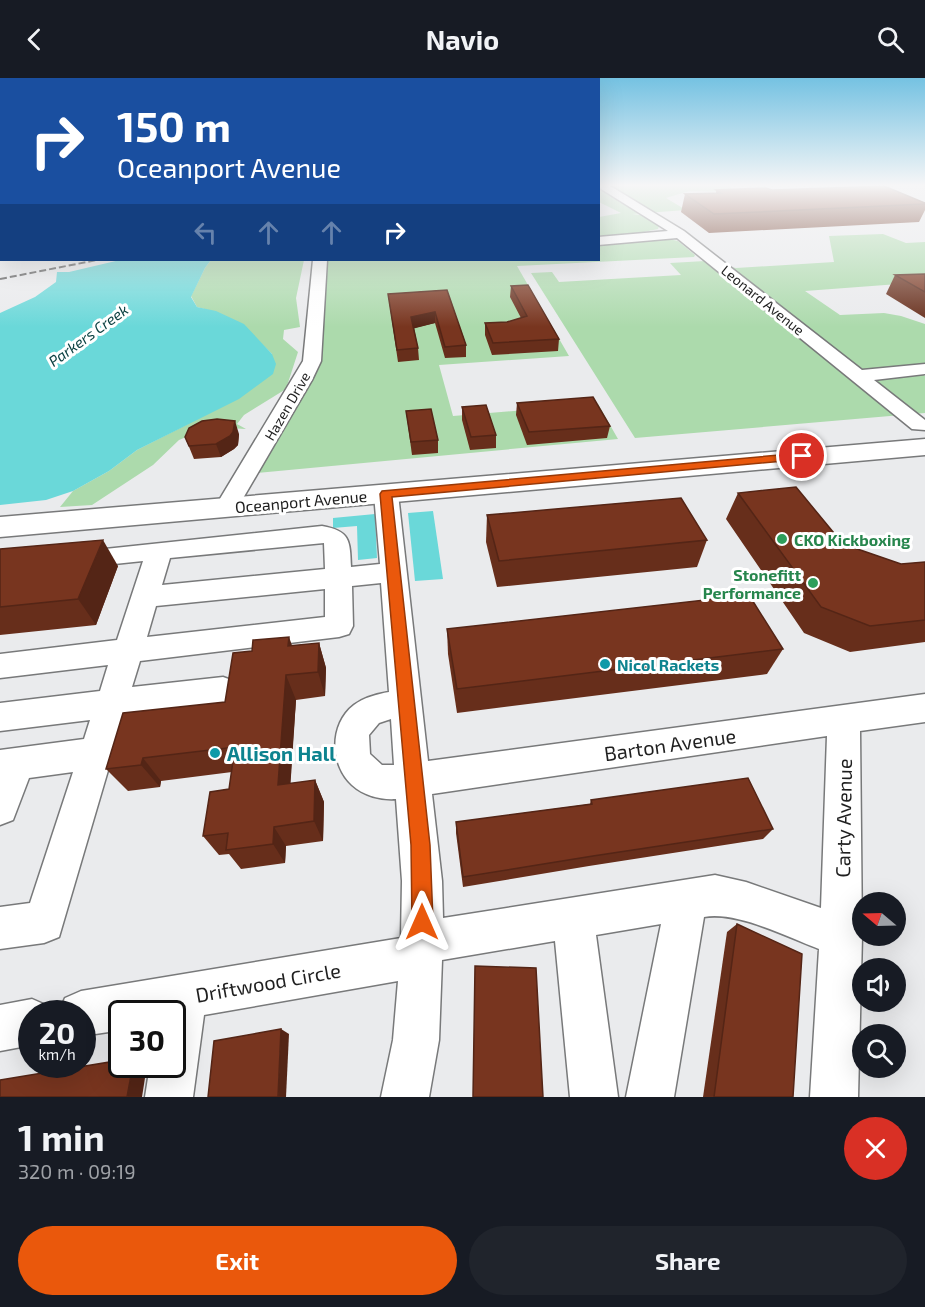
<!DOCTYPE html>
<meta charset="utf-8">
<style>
:root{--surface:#171b24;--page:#20242c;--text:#f1f3f6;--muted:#9ea1a6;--accent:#ea580c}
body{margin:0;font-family:"Exo 2",sans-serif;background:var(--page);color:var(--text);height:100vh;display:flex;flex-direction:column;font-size:22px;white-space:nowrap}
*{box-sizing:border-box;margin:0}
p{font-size:20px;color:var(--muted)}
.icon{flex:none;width:33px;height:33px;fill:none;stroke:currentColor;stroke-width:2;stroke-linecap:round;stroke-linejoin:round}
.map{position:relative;height:1019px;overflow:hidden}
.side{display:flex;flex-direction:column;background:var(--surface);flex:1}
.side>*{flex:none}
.guide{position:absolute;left:0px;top:0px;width:600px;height:183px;box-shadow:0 6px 24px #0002;background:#1a4fa0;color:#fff;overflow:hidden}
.needle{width:39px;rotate:289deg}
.buttons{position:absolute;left:852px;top:814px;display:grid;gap:12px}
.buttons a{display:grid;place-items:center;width:54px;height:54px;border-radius:50%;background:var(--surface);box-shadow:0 6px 24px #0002;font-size:30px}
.speed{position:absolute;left:18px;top:922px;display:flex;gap:12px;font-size:30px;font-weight:700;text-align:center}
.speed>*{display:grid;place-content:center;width:78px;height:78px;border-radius:50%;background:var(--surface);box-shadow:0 6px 24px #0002;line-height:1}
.speed small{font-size:15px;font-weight:400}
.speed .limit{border:3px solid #111;border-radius:9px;background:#fff;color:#111}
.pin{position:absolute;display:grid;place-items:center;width:51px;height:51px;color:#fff;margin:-26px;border:3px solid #fff;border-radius:50%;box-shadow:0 2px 6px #0007}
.me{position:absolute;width:66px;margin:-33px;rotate:0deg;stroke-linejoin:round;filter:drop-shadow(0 0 4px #0008)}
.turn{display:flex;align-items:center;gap:21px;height:126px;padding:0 18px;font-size:27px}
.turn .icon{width:78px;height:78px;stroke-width:2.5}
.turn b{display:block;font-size:42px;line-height:51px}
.lanes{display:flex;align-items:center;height:57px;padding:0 18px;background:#0003;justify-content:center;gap:30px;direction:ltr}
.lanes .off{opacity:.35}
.round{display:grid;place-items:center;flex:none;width:63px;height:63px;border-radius:32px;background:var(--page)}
.summary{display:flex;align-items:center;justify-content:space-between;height:102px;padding:0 18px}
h1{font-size:36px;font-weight:700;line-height:45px}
.cta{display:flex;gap:12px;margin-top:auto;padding:12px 18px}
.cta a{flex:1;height:69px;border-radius:36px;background:var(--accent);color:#fff;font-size:24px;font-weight:700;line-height:69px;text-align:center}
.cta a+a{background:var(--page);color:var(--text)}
header{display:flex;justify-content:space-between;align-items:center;height:78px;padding:0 18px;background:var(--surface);font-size:27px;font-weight:700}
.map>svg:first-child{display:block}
.green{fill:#acdaac}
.water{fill:#6ad8d9}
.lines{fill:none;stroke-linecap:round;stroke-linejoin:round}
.minor-casing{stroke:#78797a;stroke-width:3}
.major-casing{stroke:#78797a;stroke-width:3}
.minor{fill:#fff;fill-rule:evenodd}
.major{fill:#fff;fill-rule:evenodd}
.rail{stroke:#595959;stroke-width:2;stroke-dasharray:7 3;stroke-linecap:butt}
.wall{fill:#672e1b}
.shaded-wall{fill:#542516}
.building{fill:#78351f;stroke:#542516;stroke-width:1.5}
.route{fill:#ea580c;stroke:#983908;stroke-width:1.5}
.leisure-dot{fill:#2e9e5b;stroke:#fff;stroke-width:2}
.culture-dot{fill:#0f9aa8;stroke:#fff;stroke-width:2}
.labels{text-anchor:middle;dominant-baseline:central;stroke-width:6;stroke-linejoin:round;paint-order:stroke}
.far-street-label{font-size:14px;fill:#1f1f1f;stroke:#fff}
.far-water-label{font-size:15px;font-style:italic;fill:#083e3f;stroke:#fff}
.street-label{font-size:16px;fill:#1f1f1f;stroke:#fff}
.leisure-label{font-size:16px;font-weight:bold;fill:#27864d;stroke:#fff;text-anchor:start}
.culture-label{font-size:16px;font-weight:bold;fill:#0d838f;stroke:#fff;text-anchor:start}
.near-street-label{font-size:20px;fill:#1f1f1f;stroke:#fff}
.near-culture-label{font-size:20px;font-weight:bold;fill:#0d838f;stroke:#fff;text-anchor:start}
</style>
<header><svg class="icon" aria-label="back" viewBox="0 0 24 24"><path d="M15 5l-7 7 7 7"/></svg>Navio<svg class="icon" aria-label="search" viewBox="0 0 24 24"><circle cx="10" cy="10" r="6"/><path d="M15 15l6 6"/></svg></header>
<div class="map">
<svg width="925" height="1019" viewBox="0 0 925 1019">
<rect width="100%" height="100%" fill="#eaebed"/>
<g class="green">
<path d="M 599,106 L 727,106 L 735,114 L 689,113 L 666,120 L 686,132 L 632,136 L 641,137 L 659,148 L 658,151 L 639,155 L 678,163 L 695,177 L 694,179 L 517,188 L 569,278 L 439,287 L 453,338 L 598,326 L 618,361 L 257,395 L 311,302 L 323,263 L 325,182 L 598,182 L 599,139 L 621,135 L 599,124 Z"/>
<path d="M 883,156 L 906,165 L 925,164 L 925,204 L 805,213 L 840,237 L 884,235 L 901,238 L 925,246 L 925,287 L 913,289 L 925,298 L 925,335 L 635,360 L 531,195 L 552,194 L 559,204 L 681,197 L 670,185 L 705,183 L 736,190 L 834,184 L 829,158 Z"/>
<path d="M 211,182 L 304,182 L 296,220 L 300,249 L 284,252 L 283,261 L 298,274 L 286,311 L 244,337 L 237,346 L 246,351 L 210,349 L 179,362 L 153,387 L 92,427 L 60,429 L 73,413 L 109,393 L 137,372 L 188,346 L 272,276 C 251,254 227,236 197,229 L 191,218 L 205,190 Z"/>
</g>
<g class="water">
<path d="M 120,182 L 211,182 L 205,190 L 191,219 L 197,229 L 216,233 L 244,246 L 272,276 L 276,286 L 273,296 L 239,321 L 137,372 L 109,393 L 73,413 L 46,422 L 0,427 L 0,235 L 35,219 L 56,204 L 57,194 L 69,194 Z"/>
<path d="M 433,433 L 443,501 L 415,503 L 408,435 Z"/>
<path d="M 375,436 L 377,480 L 358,482 L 357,448 L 333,450 L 333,440 Z"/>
</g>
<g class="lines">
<defs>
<g id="minor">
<path d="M 598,106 L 607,106 L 684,153 L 862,292 L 925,286 L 925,296 L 874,302 L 925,342 L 925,352 L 912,351 L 677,160 L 598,167 L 598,159 L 668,153 L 598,109 Z"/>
<path d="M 2,167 L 2,175 L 0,176 L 0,168 Z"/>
<path d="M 313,182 L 327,182 L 321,283 L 312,302 L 235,434 L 227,437 L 219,434 L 215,429 L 303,283 Z"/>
<path d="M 386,409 L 394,411 L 398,416 L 428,683 L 925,616 L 925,644 L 860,653 L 862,858 L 858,1019 L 810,1019 L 819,871 C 787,859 737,833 704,839 L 674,1019 L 626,1019 L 661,846 L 596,857 L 618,1019 L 570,1019 L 555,863 L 442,882 L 439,962 L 429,1019 L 381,1019 L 393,962 L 398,903 L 204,937 L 193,1019 L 145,1019 L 150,987 L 172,987 L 172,936 L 122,936 L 122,952 L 82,958 L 82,936 L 58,936 L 65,920 L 81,913 L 401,860 L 402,803 L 396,721 C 381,722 364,718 352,707 C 330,687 329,646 354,627 C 363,620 377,616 389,614 L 381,505 L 352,508 L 353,548 L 349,556 L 339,559 L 140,583 L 132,609 L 223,599 L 234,603 L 239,612 L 234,621 L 223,625 L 124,638 L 59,859 L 44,865 L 0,871 L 0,829 L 30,825 L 73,694 L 29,700 L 13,742 L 0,747 L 0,672 L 84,661 L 90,642 L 0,653 L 0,625 L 100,613 L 108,587 L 0,600 L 0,576 L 117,562 L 143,483 L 76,490 L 67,487 L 63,481 L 67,475 L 322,448 C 350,453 350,462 351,489 L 380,486 L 374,416 L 378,411 ZM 324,465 L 325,491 L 162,507 L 170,480 ZM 325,511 L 325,539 L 147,559 L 156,528 ZM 391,641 L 394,687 L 382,687 L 370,676 L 369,657 L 379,645 ZM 827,658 L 821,830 L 746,804 L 715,797 L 443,840 L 442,803 L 432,716 Z"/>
<path d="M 32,921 L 48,928 L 51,936 L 32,936 L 32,967 L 0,973 L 0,927 Z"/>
</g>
<path id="major" d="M 925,361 L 925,377 L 0,459 L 0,439 Z"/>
</defs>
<use href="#minor" class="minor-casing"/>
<use href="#major" class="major-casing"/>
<use href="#minor" class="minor"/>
<use href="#major" class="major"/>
<path class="rail" d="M 0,201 L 97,182"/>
</g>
<g class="wall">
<path d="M 716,112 L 772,112 L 925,125 L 925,132 L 919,144 L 709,155 L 681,134 L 685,116 L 716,115 Z"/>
<path d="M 925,196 L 925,240 L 886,216 L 895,197 Z"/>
<path d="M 511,208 L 559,261 L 558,273 L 492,277 L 485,257 L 485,245 L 507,244 L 521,240 L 510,219 Z"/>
<path d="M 447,212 L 466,267 L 466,279 L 445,280 L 435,245 L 414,250 L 418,270 L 419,282 L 398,284 L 388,216 Z"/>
<path d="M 517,325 L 610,348 L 607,360 L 527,367 L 516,337 Z"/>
<path d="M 462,329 L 496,357 L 496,370 L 470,372 L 462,342 Z"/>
<path d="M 406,333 L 438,362 L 438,375 L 412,377 Z"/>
<path d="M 239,356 L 238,367 L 234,371 L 221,379 L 194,381 L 185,359 Z"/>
<path d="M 738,415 L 843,466 L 901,486 L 925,484 L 925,564 L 850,574 L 804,555 L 726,441 Z"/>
<path d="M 487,437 L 707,462 L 697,489 L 497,509 L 486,464 Z"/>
<path d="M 0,471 L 118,488 L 96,547 L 0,557 Z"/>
<path d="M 447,551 L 783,571 L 767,596 L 457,635 L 448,576 Z"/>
<path d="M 319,565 L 326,590 L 325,618 L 296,622 L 290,706 L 315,702 L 324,724 L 323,763 L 286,768 L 285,785 L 241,791 L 229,776 L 219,777 L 203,758 L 229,711 L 232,694 L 161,703 L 160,709 L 128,713 L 106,691 L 225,624 L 292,568 Z"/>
<path d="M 591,722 L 773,751 L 763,761 L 589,788 L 463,809 L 456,755 L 456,744 L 590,726 Z"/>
<path d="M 737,846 L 793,1019 L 703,1019 L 727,854 Z"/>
</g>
<g class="shaded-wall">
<path d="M 435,234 L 435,245 L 412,251 L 411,239 Z"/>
<path d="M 235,343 L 239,356 L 238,367 L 234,371 L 221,379 L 216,366 Z"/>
<path d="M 103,462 L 118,488 L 96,547 L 78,521 Z"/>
<path d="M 289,559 L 298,584 L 288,568 Z"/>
<path d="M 319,565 L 326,590 L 325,618 L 318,594 Z"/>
<path d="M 286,597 L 296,622 L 289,729 L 278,707 Z"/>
<path d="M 143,680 L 161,703 L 160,709 L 141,687 Z"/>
<path d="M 315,702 L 324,724 L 323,763 L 314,743 Z"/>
<path d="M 274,749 L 286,768 L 285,785 L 273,766 Z"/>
<path d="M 281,951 L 289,956 L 286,1019 L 278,1019 Z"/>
<path d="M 133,987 L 147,987 L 142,1019 L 127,1019 Z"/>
</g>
<g class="building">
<path d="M 884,108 L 925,125 L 925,126 L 714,136 L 685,116 L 721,115 L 716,112 L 766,110 L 772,112 Z"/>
<path d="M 925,196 L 925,214 L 895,197 Z"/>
<path d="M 528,207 L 559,261 L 493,265 L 485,245 L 507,244 L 527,238 L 511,208 Z"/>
<path d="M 447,212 L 466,267 L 445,269 L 435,234 L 411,239 L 418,270 L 397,272 L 388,216 Z"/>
<path d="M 593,319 L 610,348 L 529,354 L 517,325 Z"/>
<path d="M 486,327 L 496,357 L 471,359 L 462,329 Z"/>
<path d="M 431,331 L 438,362 L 411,364 L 406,333 Z"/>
<path d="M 217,341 L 235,343 L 233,354 L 230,358 L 216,366 L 189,368 L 185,359 L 189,350 L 202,343 Z"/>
<path d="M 796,409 L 843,466 L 901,486 L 925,484 L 925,542 L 870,548 L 821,529 L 738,415 Z"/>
<path d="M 681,420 L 707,462 L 499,483 L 487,437 Z"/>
<path d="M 103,462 L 78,521 L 0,529 L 0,471 Z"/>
<path d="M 749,517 L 783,571 L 457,611 L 447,551 Z"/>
<path d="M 289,559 L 288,568 L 319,565 L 318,594 L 286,597 L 278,707 L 315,702 L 314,743 L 274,749 L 273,766 L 226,772 L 228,755 L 203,758 L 210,714 L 229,711 L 235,669 L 143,680 L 141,687 L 106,691 L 123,635 L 225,624 L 233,575 L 252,573 L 253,562 Z"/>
<path d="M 748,700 L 773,751 L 593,778 L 463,799 L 456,744 L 592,726 L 591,722 Z"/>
<path d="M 737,846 L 802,876 L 793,1019 L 714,1019 Z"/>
<path d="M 475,888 L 536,890 L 543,1019 L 473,1019 Z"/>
<path d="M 281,951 L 278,1019 L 208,1019 L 214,963 Z"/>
<path d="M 122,982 L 122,987 L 133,987 L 127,1019 L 0,1019 L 0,1002 Z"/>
</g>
<linearGradient id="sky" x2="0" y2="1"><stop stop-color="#75c2e2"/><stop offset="0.43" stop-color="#f6f6f7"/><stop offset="1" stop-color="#f6f6f7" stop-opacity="0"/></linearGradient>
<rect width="925" height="249" fill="url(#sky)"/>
<path class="route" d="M 802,375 L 807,378 L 806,381 L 392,419 L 430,767 L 433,844 L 430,852 L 422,855 L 415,852 L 412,844 L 411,767 L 380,416 L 382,413 Z"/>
<g class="leisure-dot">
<circle cx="782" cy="461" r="6"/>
<circle cx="813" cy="505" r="6"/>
</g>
<g class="culture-dot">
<circle cx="605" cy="586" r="6"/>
<circle cx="215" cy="675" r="6"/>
</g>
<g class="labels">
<g class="far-street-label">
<text transform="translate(763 222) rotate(39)">Leonard Avenue</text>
<text transform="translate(287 328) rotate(-60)">Hazen Drive</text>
</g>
<g class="far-water-label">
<text transform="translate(88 257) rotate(-36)">Parkers Creek</text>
</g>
<g class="street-label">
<text transform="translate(301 423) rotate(-5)">Oceanport Avenue</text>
</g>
<g class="leisure-label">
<text x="794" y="461">CKO Kickboxing</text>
<text x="801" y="496" text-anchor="end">Stonefitt<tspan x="801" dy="18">Performance</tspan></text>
</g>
<g class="culture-label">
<text x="617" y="586">Nicol Rackets</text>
</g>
<g class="near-street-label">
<text transform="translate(670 666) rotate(-8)">Barton Avenue</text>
<text transform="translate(843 740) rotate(-89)">Carty Avenue</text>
<text transform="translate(268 904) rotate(-10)">Driftwood Circle</text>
</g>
<g class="near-culture-label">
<text x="227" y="675">Allison Hall</text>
</g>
</g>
</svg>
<div class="buttons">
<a><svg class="needle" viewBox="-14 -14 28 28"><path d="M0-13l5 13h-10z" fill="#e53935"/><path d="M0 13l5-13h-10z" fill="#9ea1a6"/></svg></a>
<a><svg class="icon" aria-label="sound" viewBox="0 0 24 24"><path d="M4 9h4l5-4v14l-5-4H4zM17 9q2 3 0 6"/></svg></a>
<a><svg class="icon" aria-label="search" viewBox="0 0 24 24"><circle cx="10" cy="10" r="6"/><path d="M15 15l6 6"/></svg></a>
</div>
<div class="speed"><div>20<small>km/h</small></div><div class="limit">30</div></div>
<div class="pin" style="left:802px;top:378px;background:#d93025"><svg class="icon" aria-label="arrive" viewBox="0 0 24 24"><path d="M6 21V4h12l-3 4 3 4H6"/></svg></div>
<svg class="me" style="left:422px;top:844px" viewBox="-20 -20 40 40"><path d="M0-17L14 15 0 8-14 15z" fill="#ea580c" stroke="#fff" stroke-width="4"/></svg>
<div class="guide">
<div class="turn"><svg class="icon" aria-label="right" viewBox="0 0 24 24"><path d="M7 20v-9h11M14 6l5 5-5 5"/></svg><div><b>150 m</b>Oceanport Avenue</div></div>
<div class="lanes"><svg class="icon off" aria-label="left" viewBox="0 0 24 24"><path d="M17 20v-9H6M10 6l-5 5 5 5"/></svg><svg class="icon off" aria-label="ahead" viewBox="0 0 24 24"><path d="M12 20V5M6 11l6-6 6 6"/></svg><svg class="icon off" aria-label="ahead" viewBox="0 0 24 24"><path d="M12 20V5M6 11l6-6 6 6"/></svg><svg class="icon" aria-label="right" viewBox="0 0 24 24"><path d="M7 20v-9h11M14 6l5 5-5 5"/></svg></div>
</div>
</div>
<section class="side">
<div class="summary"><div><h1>1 min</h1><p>320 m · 09:19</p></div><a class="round" style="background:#d93025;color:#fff"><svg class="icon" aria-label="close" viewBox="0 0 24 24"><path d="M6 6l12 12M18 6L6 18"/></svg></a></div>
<div class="cta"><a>Exit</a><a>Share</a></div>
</section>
